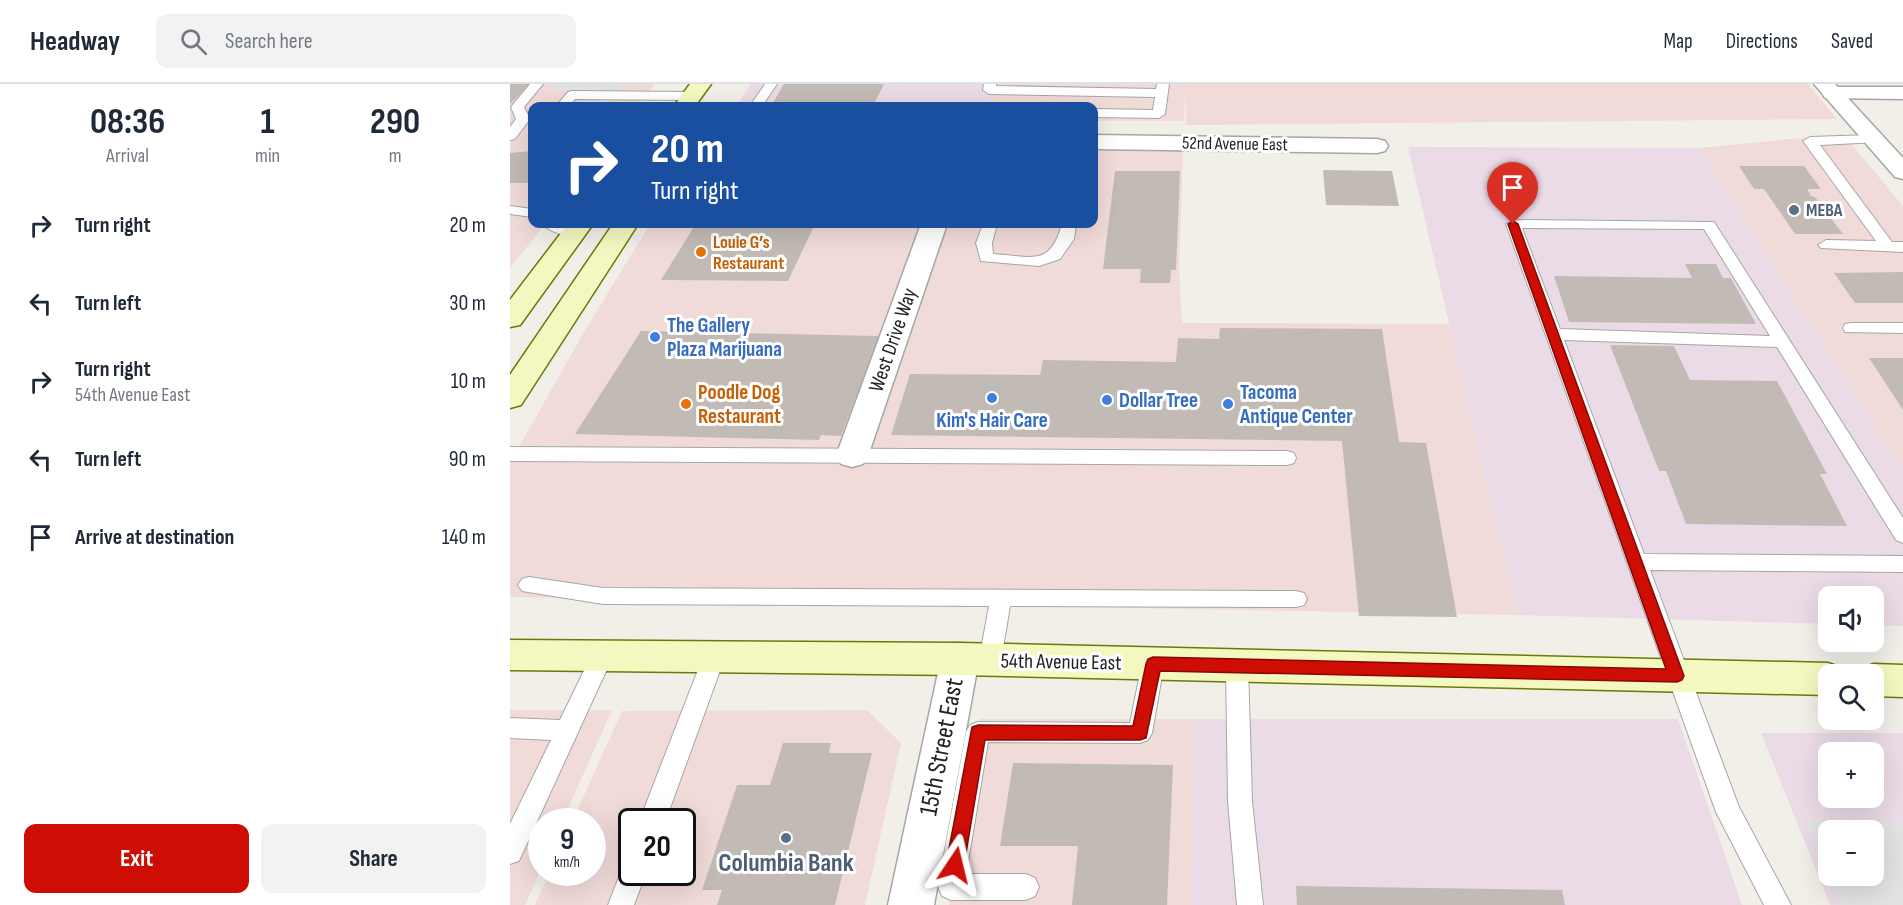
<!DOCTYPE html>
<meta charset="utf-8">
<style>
:root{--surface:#fff;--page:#f2f2f3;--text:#1f2937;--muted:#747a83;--line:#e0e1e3;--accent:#ce0d05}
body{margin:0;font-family:"Sofia Sans Condensed",sans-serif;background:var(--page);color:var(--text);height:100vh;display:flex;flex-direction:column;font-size:22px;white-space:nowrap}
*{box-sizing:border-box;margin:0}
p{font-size:20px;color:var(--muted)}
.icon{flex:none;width:33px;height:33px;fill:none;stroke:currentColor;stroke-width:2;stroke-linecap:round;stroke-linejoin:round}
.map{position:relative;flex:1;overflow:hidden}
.side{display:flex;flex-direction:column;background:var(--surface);width:510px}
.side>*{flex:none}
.hud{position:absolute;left:18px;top:18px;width:570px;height:126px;border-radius:12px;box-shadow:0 6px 24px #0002;background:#1a4fa0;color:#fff;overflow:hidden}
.buttons{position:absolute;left:1308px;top:502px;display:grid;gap:12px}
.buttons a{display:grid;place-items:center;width:66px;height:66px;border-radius:12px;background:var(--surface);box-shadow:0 6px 24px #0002;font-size:30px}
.speed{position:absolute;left:18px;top:724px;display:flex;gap:12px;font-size:30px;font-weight:700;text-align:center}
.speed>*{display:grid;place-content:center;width:78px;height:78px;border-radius:50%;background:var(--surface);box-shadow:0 6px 24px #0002;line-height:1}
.speed small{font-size:15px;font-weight:400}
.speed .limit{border:3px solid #111;border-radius:9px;background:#fff;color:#111}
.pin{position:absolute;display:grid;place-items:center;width:51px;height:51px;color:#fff;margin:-62px -26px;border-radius:50% 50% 50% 0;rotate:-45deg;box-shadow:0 0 6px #0007}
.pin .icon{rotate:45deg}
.me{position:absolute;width:66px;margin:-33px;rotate:10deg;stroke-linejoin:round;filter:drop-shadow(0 0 4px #0008)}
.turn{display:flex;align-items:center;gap:21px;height:126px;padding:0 24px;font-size:27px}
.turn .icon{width:78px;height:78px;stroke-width:2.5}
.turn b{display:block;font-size:42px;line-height:51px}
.eta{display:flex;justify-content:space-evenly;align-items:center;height:102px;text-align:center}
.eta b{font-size:36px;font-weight:700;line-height:42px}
.action{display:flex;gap:12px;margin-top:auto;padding:12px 24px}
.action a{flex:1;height:69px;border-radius:12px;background:var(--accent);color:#fff;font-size:24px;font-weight:700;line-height:69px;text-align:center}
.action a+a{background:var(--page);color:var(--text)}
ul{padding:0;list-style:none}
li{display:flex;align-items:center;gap:18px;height:78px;padding:0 24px}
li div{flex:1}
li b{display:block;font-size:22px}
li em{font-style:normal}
header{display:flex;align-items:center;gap:36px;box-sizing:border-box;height:84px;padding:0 30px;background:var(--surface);border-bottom:2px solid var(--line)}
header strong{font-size:28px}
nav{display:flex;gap:33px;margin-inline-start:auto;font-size:21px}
.search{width:420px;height:54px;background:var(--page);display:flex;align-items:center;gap:15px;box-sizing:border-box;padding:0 21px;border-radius:12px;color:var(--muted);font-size:22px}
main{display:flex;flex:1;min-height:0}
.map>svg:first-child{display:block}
.commercial{fill:#f1dbd9;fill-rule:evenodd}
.industrial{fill:#eadbe7;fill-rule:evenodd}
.parking{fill:#e2e2e2;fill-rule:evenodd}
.building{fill:#c2bbb5}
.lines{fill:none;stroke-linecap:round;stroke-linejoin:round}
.service-casing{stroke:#a6a6a6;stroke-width:2}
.minor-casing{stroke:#a6a6a6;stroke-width:3}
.tertiary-casing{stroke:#a6a6a6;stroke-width:3}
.secondary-casing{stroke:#697a08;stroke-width:3}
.service{fill:#fff;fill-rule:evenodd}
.minor{fill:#fff;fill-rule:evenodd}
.tertiary{fill:#fff;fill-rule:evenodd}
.secondary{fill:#f4f8c0;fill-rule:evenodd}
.route{fill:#ce0d05;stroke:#860803;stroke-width:1.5}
.service-dot{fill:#5c6f8a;stroke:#fff;stroke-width:2}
.food-dot{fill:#e8710a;stroke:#fff;stroke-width:2}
.shop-dot{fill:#3f7fe0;stroke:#fff;stroke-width:2}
.labels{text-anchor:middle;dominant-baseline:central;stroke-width:6;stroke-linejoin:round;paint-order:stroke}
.far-street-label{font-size:18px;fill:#222;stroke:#fff}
.far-service-label{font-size:18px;font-weight:bold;fill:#4e5e75;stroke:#fff;text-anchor:start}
.far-food-label{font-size:18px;font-weight:bold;fill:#c56008;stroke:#fff;text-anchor:start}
.shop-label{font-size:21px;font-weight:bold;fill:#366cbe;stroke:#fff;text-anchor:start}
.street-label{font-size:21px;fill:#222;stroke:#fff}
.food-label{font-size:21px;font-weight:bold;fill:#c56008;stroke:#fff;text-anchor:start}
.near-street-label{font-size:26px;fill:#222;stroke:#fff}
.near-service-label{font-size:26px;font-weight:bold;fill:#4e5e75;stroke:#fff}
</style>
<header>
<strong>Headway</strong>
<div class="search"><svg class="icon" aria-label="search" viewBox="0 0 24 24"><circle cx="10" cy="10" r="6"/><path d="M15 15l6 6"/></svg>Search here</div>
<nav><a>Map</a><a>Directions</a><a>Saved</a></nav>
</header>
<main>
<section class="side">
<div class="eta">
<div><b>08:36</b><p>Arrival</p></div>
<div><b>1</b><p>min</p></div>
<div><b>290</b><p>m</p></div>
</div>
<ul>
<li><svg class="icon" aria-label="right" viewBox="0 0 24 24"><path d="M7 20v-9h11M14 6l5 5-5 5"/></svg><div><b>Turn right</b></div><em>20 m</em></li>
<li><svg class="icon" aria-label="left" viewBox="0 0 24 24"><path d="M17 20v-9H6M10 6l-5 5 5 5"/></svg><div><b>Turn left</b></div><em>30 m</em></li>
<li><svg class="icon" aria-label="right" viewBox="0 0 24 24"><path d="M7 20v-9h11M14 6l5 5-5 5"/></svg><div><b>Turn right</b><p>54th Avenue East</p></div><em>10 m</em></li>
<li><svg class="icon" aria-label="left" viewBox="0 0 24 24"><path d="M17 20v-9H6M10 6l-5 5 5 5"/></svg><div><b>Turn left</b></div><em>90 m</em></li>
<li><svg class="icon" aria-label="arrive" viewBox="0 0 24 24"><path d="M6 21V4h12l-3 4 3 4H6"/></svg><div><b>Arrive at destination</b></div><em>140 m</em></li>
</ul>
<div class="action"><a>Exit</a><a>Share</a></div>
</section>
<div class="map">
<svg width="1393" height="821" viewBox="0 0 1393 821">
<rect width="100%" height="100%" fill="#f2efe9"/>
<g class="commercial">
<path d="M 0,0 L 145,0 L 127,22 L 22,22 L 22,140 L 35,140 L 0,184 Z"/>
<path d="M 483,0 L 1298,0 L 1327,35 L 676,41 L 676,3 L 674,37 L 584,37 L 584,22 L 476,22 Z"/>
<path d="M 1333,50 L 1393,122 L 1393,386 L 1189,64 Z"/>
<path d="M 584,66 L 673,67 L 669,186 L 672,239 L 939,240 L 1007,531 L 0,513 L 0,379 L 71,253 L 140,140 L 584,140 Z"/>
<path d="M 0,626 L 102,626 L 52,738 L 32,738 L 31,785 L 15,821 L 0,821 Z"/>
<path d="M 357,626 L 391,659 L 355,821 L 25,821 L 39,789 L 82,789 L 82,738 L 62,738 L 112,627 ZM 122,738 L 172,738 L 172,789 L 122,789 Z"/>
<path d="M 470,635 L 683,635 L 682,821 L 439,821 Z"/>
</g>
<g class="industrial">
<path d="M 241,0 L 483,0 L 476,22 L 226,22 Z"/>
<path d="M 898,63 L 1189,64 L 1393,386 L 1393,542 L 1364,541 L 1364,513 L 1318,513 L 1318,540 L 1007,531 Z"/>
<path d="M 683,635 L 1168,635 L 1232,821 L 682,821 Z"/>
<path d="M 1251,649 L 1393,649 L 1393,821 L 1320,821 ZM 1318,669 L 1364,669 L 1364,714 L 1318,714 ZM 1318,747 L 1364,747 L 1364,792 L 1318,792 Z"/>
</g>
<g class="parking">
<path d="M 47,0 L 113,0 L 99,18 L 123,18 L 119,22 L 61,22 L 74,7 L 41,7 Z"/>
<path d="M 1297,736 L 1393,738 L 1393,821 L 1330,821 ZM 1318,747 L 1364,747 L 1364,792 L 1318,792 Z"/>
</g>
<g class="building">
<path d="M 0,0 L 20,0 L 0,20 Z"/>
<path d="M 274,0 L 374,0 L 363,22 L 261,22 Z"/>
<path d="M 22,67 L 22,99 L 0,99 L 0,69 Z"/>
<path d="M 1229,82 L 1294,82 L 1311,105 L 1297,105 L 1301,111 L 1298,111 L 1305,113 L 1333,150 L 1285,150 L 1254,105 L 1244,105 Z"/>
<path d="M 813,86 L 882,87 L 889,122 L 816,121 Z"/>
<path d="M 605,87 L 670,87 L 666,186 L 661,186 L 660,199 L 630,199 L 631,185 L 593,185 Z"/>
<path d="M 190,140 L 284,140 L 282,142 L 304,142 L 278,197 L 151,196 L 185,141 Z"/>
<path d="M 1175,180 L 1206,180 L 1213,194 L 1221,194 L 1246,240 L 1059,238 L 1044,192 L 1182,194 Z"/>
<path d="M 1393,188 L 1393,219 L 1345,219 L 1324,189 Z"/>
<path d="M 710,244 L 872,245 L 889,358 L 916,359 L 947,533 L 849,532 L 832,357 L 381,351 L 400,290 L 530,291 L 533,276 L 666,278 L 668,254 L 709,255 Z"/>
<path d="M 131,247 L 370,252 L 331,352 L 311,351 L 309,356 L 65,350 Z"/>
<path d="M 1100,261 L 1164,262 L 1180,296 L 1267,297 L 1317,390 L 1310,390 L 1337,442 L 1176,440 L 1156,387 L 1149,387 Z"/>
<path d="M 1359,274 L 1393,274 L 1393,326 Z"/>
<path d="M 273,659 L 321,659 L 319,669 L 362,669 L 325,821 L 207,821 L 212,806 L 192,806 L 227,701 L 260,701 Z"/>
<path d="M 503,679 L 663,681 L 657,821 L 562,821 L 568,762 L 490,762 Z"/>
<path d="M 786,802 L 1052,806 L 1055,821 L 787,821 Z"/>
</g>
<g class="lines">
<defs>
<g id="service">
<path d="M 20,0 L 33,0 L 14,23 L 20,35 L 5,55 L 0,56 L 0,43 L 6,35 L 1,23 Z"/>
<path d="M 255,0 L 267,0 L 252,22 L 240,22 Z"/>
<path d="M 474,0 L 486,0 L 486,2 L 646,5 L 647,0 L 659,0 L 655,30 L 649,34 L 584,33 L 584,25 L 643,26 L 645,13 L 479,10 L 473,6 Z"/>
<path d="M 62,7 L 182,8 L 188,12 L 182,16 L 65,15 L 59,22 L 46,22 L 58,8 Z"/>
<path d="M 1363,51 L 1370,55 L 1368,58 L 1310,61 L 1382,158 L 1393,158 L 1393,168 L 1311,164 L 1308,161 L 1316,156 L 1366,157 L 1293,57 L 1300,53 Z"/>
<path d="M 0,122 L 22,125 L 22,133 L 0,130 Z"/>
<path d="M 1003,136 L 1204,138 L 1393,434 L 1393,459 L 1386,456 L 1267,263 L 1054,256 L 1134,470 L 1393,472 L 1393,488 L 1140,486 L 1229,723 L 1281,821 L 1254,821 L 1206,728 L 996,140 ZM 1012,144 L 1194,145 L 1260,252 L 1050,245 Z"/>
<path d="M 33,140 L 65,142 L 72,146 C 62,155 41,150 33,140 Z"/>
<path d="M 473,140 L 487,140 L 482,159 L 483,170 C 521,172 540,184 552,140 L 566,140 L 564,155 L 550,175 L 529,182 L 471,177 L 466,159 Z"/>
<path d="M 1341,239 L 1393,239 L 1393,249 L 1335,248 L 1333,244 L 1335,240 Z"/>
<path d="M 0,363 L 777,367 L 784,369 L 786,374 L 784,379 L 777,381 L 0,377 Z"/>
<path d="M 19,493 L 93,504 L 786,507 L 794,509 L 797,515 L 794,521 L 786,523 L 500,522 L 491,576 L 488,583 L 480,585 L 472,583 L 469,576 L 479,522 L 93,520 L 12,507 L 8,501 L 12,495 Z"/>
<path d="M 92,563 L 100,566 L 103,572 L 9,777 L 0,780 L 0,740 L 41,656 L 0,654 L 0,634 L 50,636 L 84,566 Z"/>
<path d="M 204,564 L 212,567 L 215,573 L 155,738 L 129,738 L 193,573 L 196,567 Z"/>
<path d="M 643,571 L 651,573 L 654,580 L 642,649 L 638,656 L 630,659 L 478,658 L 456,790 L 516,790 L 525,794 L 529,803 L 525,812 L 516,816 L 441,816 L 432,812 L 428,803 L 456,648 L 460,641 L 468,638 L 620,639 L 632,580 L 635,573 Z"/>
<path d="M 727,573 L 735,575 L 738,582 L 742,717 L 753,821 L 727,821 L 718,717 L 716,582 L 719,575 Z"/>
<path d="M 122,777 L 122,789 L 136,789 L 124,821 L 98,821 L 114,780 Z"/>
</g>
<g id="minor">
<path d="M 1323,3 L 1393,3 L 1393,15 L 1315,14 L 1312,9 L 1315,4 Z"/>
<path d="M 584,51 L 867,55 L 875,57 L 878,62 L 875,67 L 867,69 L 584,65 Z"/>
<path d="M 411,140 L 437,140 L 358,372 L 353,380 L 342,383 L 331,380 L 326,372 Z"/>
<path d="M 450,559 L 463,564 L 469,575 L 424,821 L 378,821 L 431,575 L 437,564 Z"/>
</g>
<path id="tertiary" d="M 1304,0 L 1325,0 L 1393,74 L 1393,95 L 1385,93 Z"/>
<g id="secondary">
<path d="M 180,0 L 201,0 L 185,22 L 164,22 Z"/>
<path d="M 58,140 L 83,140 L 10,241 L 0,243 L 0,216 Z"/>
<path d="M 103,140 L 128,140 L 11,321 L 0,324 L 0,291 Z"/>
<path d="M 0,556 L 450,559 L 1318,579 L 1332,584 L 1335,591 L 1318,591 L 1318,611 L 450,591 L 0,586 Z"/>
<path d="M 1364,580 L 1393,581 L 1393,613 L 1364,612 L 1364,591 L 1347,591 L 1350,585 Z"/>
</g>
</defs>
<use href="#service" class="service-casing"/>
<use href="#minor" class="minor-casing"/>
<use href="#tertiary" class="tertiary-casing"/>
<use href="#secondary" class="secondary-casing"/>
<use href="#service" class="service"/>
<use href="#minor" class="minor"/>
<use href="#tertiary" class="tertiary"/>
<use href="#secondary" class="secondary"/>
</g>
<path class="route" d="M 1003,137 L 1008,140 L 1174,592 L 1172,596 L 1167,598 L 650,587 L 636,654 L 630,656 L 475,656 L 454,781 L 451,787 L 445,789 L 439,787 L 436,781 L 462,643 L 468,641 L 623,642 L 636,580 L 638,575 L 643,573 L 1156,585 L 998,140 Z"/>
<g class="service-dot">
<circle cx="1284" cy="126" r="6"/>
<circle cx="276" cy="754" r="6"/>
</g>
<g class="food-dot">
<circle cx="191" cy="168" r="6"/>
<circle cx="176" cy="320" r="6"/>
</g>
<g class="shop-dot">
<circle cx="145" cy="253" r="6"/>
<circle cx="482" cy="314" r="6"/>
<circle cx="597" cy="316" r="6"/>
<circle cx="718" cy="320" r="6"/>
</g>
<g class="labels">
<g class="far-street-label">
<text transform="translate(725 60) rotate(1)">52nd Avenue East</text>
</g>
<g class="far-service-label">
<text x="1296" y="126">MEBA</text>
</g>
<g class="far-food-label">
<text x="203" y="158">Louie G’s<tspan x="203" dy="21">Restaurant</tspan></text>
</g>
<g class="shop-label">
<text x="157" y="241">The Gallery<tspan x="157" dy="24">Plaza Marijuana</tspan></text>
<text x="730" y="308">Tacoma<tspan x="730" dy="24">Antique Center</tspan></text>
<text x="609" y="316">Dollar Tree</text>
<text x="482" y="336" text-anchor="middle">Kim's Hair Care</text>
</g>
<g class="street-label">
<text transform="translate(383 256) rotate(-71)">West Drive Way</text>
<text transform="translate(551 578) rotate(1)">54th Avenue East</text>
</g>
<g class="food-label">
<text x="188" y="308">Poodle Dog<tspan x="188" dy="24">Restaurant</tspan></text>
</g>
<g class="near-street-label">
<text transform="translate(432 663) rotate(-79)">15th Street East</text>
</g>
<g class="near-service-label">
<text x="276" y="779">Columbia Bank</text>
</g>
</g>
</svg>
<div class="buttons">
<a><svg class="icon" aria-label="sound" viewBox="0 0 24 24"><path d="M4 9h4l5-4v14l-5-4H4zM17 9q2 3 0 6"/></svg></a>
<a><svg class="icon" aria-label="search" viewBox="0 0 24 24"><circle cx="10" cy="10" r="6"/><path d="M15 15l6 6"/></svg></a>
<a>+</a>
<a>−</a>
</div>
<div class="speed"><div>9<small>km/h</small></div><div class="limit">20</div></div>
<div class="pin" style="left:1003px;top:140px;background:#d93025"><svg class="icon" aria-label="arrive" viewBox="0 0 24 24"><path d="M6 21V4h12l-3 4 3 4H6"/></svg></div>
<svg class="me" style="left:445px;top:781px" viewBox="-20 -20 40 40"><path d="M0-17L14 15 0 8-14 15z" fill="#ce0d05" stroke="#fff" stroke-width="4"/></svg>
<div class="hud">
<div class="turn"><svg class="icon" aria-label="right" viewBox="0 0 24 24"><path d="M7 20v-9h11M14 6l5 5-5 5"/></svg><div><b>20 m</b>Turn right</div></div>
</div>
</div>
</main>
